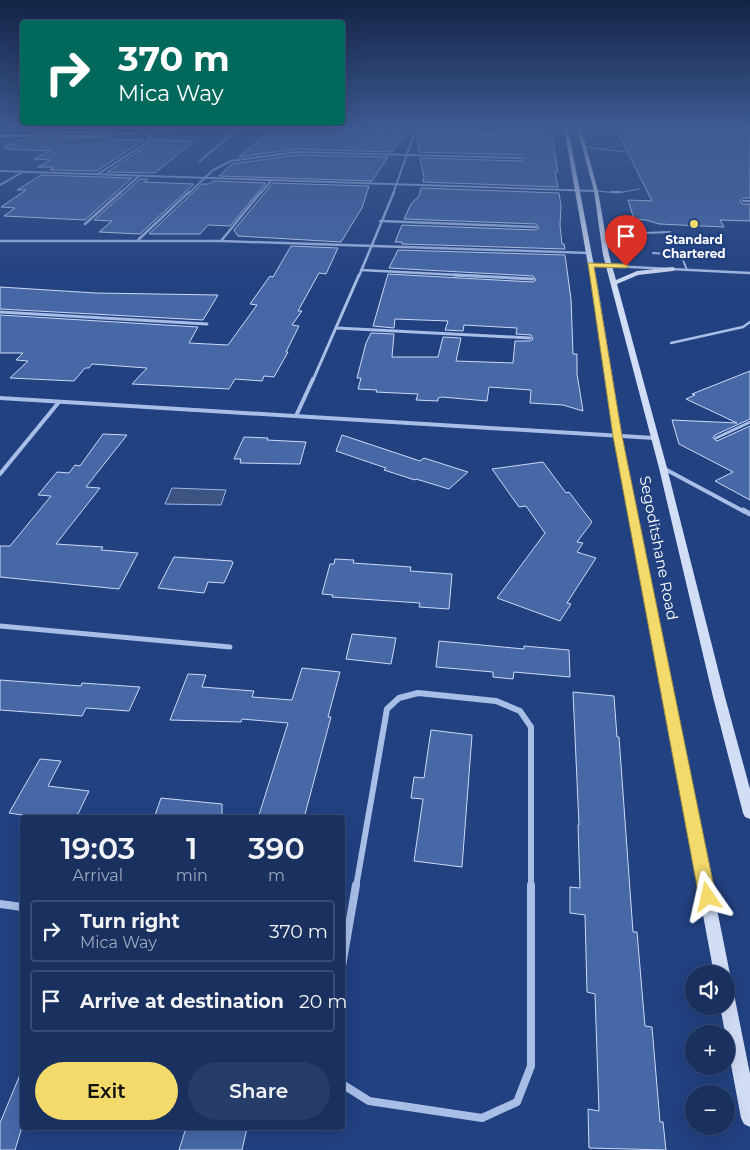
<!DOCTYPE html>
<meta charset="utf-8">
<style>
:root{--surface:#1a3160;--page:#273d69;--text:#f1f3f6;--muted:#9fa9bd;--line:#384c75;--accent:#f3da6b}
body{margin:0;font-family:Montserrat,sans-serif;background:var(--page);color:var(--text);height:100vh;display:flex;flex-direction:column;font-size:19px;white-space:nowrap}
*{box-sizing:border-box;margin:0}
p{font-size:16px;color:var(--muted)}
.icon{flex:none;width:28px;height:28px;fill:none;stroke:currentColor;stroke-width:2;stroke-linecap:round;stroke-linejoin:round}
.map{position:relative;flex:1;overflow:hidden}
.sheet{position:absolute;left:20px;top:815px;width:325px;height:315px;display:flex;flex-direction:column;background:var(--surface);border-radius:5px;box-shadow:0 5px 20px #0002,0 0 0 1px var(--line)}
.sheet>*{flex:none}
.top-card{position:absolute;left:20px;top:20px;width:325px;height:105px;border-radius:5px;box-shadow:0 5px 20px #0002,0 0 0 1px var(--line);background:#00695c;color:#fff;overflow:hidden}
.controls{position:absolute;left:685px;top:965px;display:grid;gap:10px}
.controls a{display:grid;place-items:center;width:50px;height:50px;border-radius:50%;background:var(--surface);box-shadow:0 5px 20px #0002,0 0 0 1px var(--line);font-size:25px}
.pin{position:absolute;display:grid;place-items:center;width:42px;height:42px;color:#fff;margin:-51px -21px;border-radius:50% 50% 50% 0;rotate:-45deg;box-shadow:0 0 5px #0007}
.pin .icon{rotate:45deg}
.me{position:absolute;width:55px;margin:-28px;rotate:349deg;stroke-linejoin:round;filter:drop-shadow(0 0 4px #0008)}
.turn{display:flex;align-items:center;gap:18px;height:105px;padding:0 15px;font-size:22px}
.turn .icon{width:65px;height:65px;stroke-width:2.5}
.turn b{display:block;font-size:35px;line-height:42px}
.eta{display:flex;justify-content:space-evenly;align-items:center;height:85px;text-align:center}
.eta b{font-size:30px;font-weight:600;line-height:35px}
.button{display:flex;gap:10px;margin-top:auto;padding:10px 15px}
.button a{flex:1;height:58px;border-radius:30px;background:var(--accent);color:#111;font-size:20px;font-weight:600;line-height:58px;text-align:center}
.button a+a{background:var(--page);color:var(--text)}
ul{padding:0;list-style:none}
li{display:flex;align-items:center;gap:15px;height:62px;margin:0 10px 8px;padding:0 5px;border:2px solid var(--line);border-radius:5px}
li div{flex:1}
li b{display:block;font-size:19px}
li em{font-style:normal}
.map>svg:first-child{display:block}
.water{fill:#3d5482;stroke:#9cb7e8}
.building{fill:#4668a7;stroke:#ccdaf6}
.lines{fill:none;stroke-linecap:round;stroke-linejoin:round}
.lane-far3{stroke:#a8bee7;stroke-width:1}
.lane-far2{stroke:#a8bee7;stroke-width:2}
.lane-far1{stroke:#a8bee7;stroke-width:2.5}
.lane{stroke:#a8bee7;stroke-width:3}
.street-far6{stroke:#a8bee7;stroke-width:2}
.street-far5{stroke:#a8bee7;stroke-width:2.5}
.street-far4{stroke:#a8bee7;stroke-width:3}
.street-far3{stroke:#a8bee7;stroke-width:4}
.street-far2{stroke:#a8bee7;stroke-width:5}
.street-far1{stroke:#a8bee7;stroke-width:6}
.street{stroke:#a8bee7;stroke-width:8}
.secondary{fill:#d2def6;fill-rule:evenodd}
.route{fill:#f3da6b;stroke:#9e8e46}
.poi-dot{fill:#f3da6b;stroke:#224180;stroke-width:2}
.labels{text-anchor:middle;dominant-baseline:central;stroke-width:5;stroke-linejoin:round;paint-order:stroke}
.far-poi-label{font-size:12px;font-weight:bold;fill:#fff;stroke:#224180}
.street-label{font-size:15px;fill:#fff;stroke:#224180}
</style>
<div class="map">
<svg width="750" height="1150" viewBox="0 0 750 1150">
<rect width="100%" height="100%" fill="#224180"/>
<path class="water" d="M 172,488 L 226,490 L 221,505 L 165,504 Z"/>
<g class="building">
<path d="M 46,128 L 111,128 L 113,132 L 34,133 Z"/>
<path d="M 509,128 L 541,128 L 542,131 L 551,131 L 558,172 L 555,172 L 558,187 L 423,182 L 424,177 L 420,158 L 522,161 L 525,158 L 522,155 L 419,152 L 417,134 L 496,135 L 505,134 Z"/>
<path d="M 636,128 L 750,128 L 750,198 L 743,198 L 740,201 L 742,204 L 750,204 L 750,221 L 720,220 L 724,227 L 659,224 L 646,220 L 634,219 L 628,200 L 652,201 L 616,129 L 637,129 Z"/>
<path d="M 270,131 L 357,134 L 405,133 L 392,152 L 297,149 L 239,157 Z"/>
<path d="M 114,137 L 115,140 L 144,140 L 97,171 L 50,170 L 54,167 L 38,167 L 51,160 L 34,159 L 50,151 L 5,149 L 9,147 L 3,147 L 21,139 Z"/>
<path d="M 151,140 L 194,141 L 155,173 L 107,172 L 147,146 Z"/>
<path d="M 297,155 L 388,157 L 372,181 L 219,176 L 232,164 Z"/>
<path d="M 41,175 L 132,178 L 85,220 L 4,216 L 15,208 L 1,207 L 26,190 L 17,190 Z"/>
<path d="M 140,179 L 148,179 L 144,182 L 194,184 L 140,234 L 99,232 L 112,221 L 94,220 Z"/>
<path d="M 213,181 L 266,183 L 230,226 L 208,225 L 200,234 L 149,234 L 202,184 L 209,184 Z"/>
<path d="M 273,183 L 369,186 L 362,208 L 341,242 L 238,236 L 234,230 Z"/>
<path d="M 421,188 L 559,193 L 561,206 L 560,225 L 562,244 L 564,244 L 565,249 L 402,244 L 402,242 L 395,242 L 402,225 L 536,230 L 539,228 L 536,224 L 404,219 L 411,204 L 419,196 Z"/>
<path d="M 291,246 L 338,248 L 326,274 L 319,273 L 298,311 L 302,311 L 292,325 L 299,326 L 286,352 L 288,352 L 274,377 L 264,376 L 262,381 L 235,379 L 229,389 L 132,384 L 147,368 L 92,364 L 89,368 L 85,368 L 74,381 L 10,378 L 28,361 L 16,360 L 23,353 L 0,353 L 0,315 L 198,327 L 189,343 L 228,345 L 257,305 L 250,304 L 270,276 L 273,277 Z"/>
<path d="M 398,250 L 565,255 L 571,299 L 573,354 L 577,354 L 577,374 L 583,411 L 563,405 L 530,403 L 531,390 L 489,387 L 487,401 L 442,397 L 438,398 L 438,401 L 416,400 L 418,394 L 376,392 L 377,390 L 358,389 L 361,378 L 357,378 L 366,343 L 371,333 L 394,334 L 392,357 L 438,357 L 443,337 L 461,338 L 456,361 L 513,363 L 515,341 L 530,341 L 533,339 L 531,335 L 516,334 L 517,328 L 464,325 L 463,331 L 445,330 L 448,321 L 395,319 L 394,328 L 373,326 L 388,274 L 533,282 L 536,280 L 533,276 L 389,268 Z"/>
<path d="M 0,287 L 96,293 L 218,295 L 203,320 L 0,309 Z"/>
<path d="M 750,371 L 750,419 L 715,435 L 713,438 L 717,441 L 750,426 L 750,500 L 715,481 L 733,472 L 679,444 L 672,420 L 737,423 L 686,399 L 695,395 L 692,394 Z"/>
<path d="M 103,434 L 127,435 L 86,487 L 100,488 L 56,544 L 103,547 L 101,550 L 138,553 L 119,589 L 0,577 L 0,546 L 10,546 L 51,496 L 38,495 L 57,472 L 69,473 L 75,465 L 80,466 Z"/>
<path d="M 342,435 L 420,461 L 424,458 L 468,472 L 449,489 L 416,479 L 415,480 L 384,470 L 386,468 L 336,451 Z"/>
<path d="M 244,437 L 268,438 L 267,440 L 306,442 L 300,464 L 240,463 L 241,459 L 234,459 Z"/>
<path d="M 543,462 L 566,493 L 569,492 L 592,522 L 577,542 L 583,543 L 577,552 L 596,558 L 567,603 L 571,604 L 560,621 L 497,598 L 545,533 L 526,506 L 519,507 L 492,469 Z"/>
<path d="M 174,557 L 232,561 L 233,563 L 224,583 L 208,582 L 204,593 L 158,588 Z"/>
<path d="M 335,559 L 354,560 L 353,563 L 411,567 L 410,571 L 452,574 L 449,609 L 419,607 L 420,603 L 332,597 L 333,595 L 322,594 L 330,564 L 334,564 Z"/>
<path d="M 352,634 L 396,638 L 391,664 L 346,659 Z"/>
<path d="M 439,641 L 524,649 L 524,646 L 569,650 L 570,677 L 514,672 L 513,679 L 493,677 L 493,672 L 436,667 Z"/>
<path d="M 302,668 L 340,672 L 328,717 L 331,717 L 304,818 L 258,818 L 288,723 L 242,719 L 241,722 L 170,720 L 188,674 L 206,675 L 202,687 L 254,691 L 252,697 L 292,700 Z"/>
<path d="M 0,680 L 81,686 L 82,683 L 140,687 L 129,711 L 86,708 L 82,716 L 0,710 Z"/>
<path d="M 573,692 L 614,696 L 617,737 L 619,737 L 633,932 L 637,932 L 645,1026 L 652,1027 L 660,1122 L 663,1122 L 666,1150 L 589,1148 L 588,1109 L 599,1111 L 595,994 L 587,992 L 585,915 L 570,913 L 570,887 L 580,888 L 578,825 L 579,825 Z"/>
<path d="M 431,730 L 472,735 L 462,867 L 414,861 L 423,799 L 411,798 L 414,777 L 424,778 Z"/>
<path d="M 40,759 L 61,761 L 48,786 L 89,791 L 76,818 L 43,818 L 9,813 Z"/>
<path d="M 161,798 L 222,804 L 222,818 L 154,818 Z"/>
<path d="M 22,1070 L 22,1127 L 15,1150 L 0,1150 L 0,1123 Z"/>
<path d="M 186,1128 L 247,1128 L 242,1150 L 179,1150 Z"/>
</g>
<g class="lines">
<g class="lane-far3">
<path d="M 585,147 L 625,152"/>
<path d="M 596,191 L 618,193 L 639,189"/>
</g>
<g class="lane-far2">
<path d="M 611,192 L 621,192"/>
<path d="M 743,201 L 750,201"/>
<path d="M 644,233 L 670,232"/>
<path d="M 653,253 L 681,255 L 687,270"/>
</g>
<path class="lane-far1" d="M 671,343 L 743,327 L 750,322"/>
<path class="lane" d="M 716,438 L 750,422"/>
<g class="street-far6">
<path d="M 313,129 L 496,132 L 504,131 L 506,128"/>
<path d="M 200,161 L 239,128"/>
<path d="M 0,171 L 596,191"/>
<path d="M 98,174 L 145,144 L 153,133"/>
<path d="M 0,185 L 21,173"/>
<path d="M 119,194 L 139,176"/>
<path d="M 188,194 L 213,170 L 231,161 L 297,152 L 522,158"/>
<path d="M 260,194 L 271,181"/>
<path d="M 393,194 L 416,128"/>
</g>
<g class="street-far5">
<path d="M 261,192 L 221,241 L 589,253"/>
<path d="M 380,221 L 536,227"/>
<path d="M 85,224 L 121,192"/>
<path d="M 138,240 L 189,192"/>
<path d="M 0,241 L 221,241"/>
<path d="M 591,265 L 750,273"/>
<path d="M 361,270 L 478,276"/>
<path d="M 359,276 L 394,192"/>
</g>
<g class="street-far4">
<path d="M 454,275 L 533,279"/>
<path d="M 0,312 L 207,324"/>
<path d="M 337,328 L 530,338"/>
<path d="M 313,380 L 359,275"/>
</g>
<g class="street-far3">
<path d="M 0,398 L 654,438"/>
<path d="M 296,416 L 313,379"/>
<path d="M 663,468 L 745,512"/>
<path d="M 0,474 L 59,402"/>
</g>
<g class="street-far2">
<path d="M 743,510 L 750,514"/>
<path d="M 0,626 L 230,647"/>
</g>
<path class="street-far1" d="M 356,887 L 387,709 L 399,698 L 418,693 L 496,701 L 520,711 L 531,727 L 531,887"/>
<g class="street">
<path d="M 0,904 L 22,907"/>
<path d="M 342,966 L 356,885"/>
<path d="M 342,1084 L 369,1101 L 482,1118 L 517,1102 L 531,1066 L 531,885"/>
</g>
<g class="secondary">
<path d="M 195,128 L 207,128 L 90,137 L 0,137 L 0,135 L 90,135 Z"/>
<path d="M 564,128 L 568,128 L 597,282 L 622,436 L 730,974 L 726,980 L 726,974 L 714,974 L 614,436 L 591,282 Z"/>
<path d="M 577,128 L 581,128 L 598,191 L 609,255 L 616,280 L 637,271 L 673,267 L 676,269 L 673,271 L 638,275 L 617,284 L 667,468 L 725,697 L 750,789 L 750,819 L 745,817 L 743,813 L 713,697 L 659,468 L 603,255 L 594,191 Z"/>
<path d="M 726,986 L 732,988 L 734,994 L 750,1074 L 750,1127 L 744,1124 L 741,1118 L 720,1006 L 726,1006 Z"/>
</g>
</g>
<linearGradient id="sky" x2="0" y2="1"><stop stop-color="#132446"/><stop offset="0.44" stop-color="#3e5a91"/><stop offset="1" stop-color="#3e5a91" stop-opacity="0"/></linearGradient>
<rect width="750" height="289" fill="url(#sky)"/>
<path class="route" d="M 588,263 L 626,264 L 629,266 L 626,268 L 594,267 L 622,436 L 716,897 L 714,902 L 708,904 L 702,902 L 699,897 L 613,436 Z"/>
<circle class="poi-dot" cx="694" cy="224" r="5"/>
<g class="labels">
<g class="far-poi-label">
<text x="694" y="239">Standard<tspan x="694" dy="14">Chartered</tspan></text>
</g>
<g class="street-label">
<text transform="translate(659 548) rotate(79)">Segoditshane Road</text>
</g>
</g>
</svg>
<div class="controls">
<a><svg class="icon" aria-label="sound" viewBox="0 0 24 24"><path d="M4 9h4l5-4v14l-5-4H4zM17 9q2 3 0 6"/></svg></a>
<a>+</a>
<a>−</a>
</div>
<div class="pin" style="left:626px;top:266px;background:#d93025"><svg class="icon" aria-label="arrive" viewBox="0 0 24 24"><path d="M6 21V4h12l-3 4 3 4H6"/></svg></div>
<svg class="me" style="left:708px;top:897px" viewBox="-20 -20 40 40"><path d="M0-17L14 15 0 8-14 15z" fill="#f3da6b" stroke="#fff" stroke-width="4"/></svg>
<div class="top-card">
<div class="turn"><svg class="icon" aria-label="right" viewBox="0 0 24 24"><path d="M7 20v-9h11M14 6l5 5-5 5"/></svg><div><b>370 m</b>Mica Way</div></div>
</div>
<section class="sheet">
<div class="eta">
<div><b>19:03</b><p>Arrival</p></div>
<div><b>1</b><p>min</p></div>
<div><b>390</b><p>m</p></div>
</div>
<ul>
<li><svg class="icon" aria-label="right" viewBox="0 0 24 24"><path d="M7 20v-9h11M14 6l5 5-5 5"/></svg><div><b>Turn right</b><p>Mica Way</p></div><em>370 m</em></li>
<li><svg class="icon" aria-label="arrive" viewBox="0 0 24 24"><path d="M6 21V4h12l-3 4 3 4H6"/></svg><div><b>Arrive at destination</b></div><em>20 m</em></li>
</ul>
<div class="button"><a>Exit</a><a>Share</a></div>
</section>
</div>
